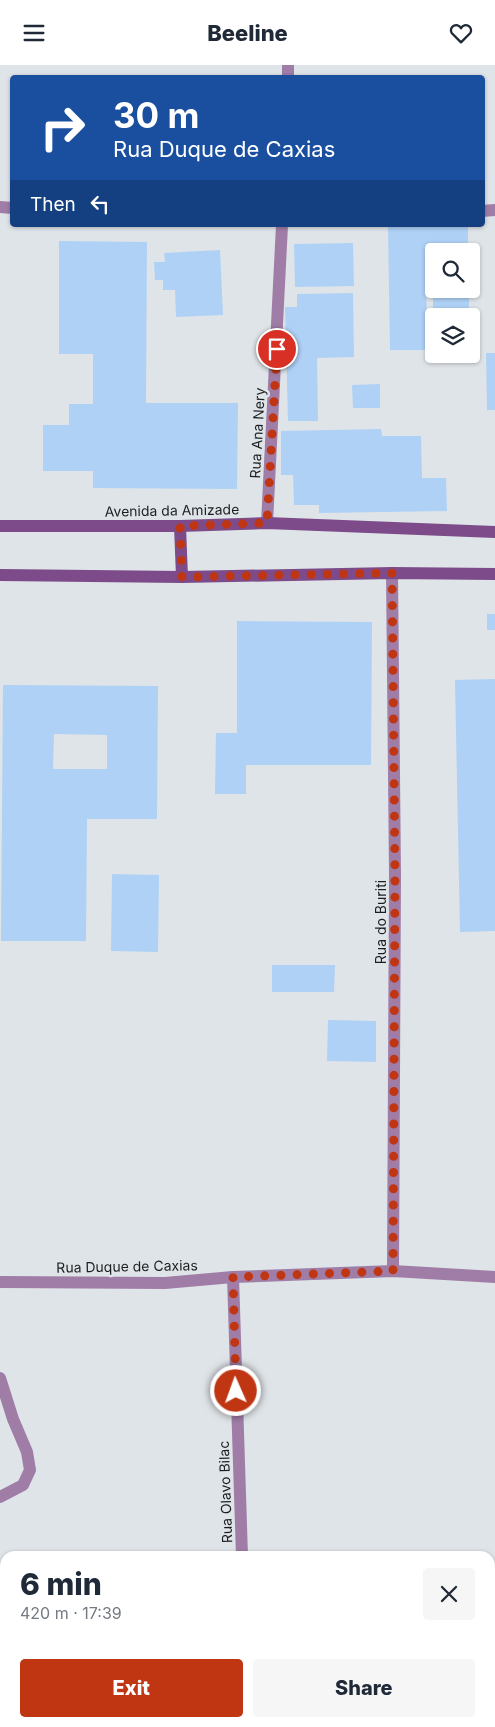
<!DOCTYPE html>
<meta charset="utf-8">
<style>
:root{--surface:#fff;--page:#f6f6f7;--text:#1f2937;--muted:#747a83;--accent:#c03613}
body{margin:0;font-family:Inter,sans-serif;background:var(--page);color:var(--text);height:100vh;display:flex;flex-direction:column;font-size:19px;white-space:nowrap}
*{box-sizing:border-box;margin:0}
p{font-size:16px;color:var(--muted)}
.icon{flex:none;width:28px;height:28px;fill:none;stroke:currentColor;stroke-width:2;stroke-linecap:round;stroke-linejoin:round}
.map{position:relative;flex:1;overflow:hidden}
.drawer{position:absolute;left:0px;top:1486px;width:495px;height:176px;display:flex;flex-direction:column;background:var(--surface);border-radius:15px 15px 0 0;box-shadow:0 1px 4px #0004}
.drawer>*{flex:none}
.hud{position:absolute;left:10px;top:10px;width:475px;height:152px;border-radius:5px;box-shadow:0 1px 4px #0004;background:#1a4fa0;color:#fff;overflow:hidden}
.buttons{position:absolute;left:425px;top:178px;display:grid;gap:10px}
.buttons a{display:grid;place-items:center;width:55px;height:55px;border-radius:5px;background:var(--surface);box-shadow:0 1px 4px #0004;font-size:25px}
.pin{position:absolute;display:grid;place-items:center;width:42px;height:42px;color:#fff;margin:-21px;border:2px solid #fff;border-radius:50%;box-shadow:0 1px 5px #0007}
.me{position:absolute;width:55px;margin:-28px;rotate:358deg;stroke-linejoin:round;filter:drop-shadow(0 0 4px #0008)}
.turn{display:flex;align-items:center;gap:18px;height:105px;padding:0 20px;font-size:22px}
.turn .icon{width:65px;height:65px;stroke-width:2.5}
.turn b{display:block;font-size:35px;line-height:42px}
.then{display:flex;align-items:center;height:48px;padding:0 20px;background:#0003;gap:10px;font-size:19px}
.round{display:grid;place-items:center;flex:none;width:52px;height:52px;border-radius:5px;background:var(--page)}
.head{display:flex;align-items:center;justify-content:space-between;height:85px;padding:0 20px}
h1{font-size:30px;font-weight:800;line-height:38px}
.cta{display:flex;gap:10px;margin-top:auto;padding:10px 20px}
.cta a{flex:1;height:58px;border-radius:5px;background:var(--accent);color:#fff;font-size:20px;font-weight:800;line-height:58px;text-align:center}
.cta a+a{background:var(--page);color:var(--text)}
header{display:flex;justify-content:space-between;align-items:center;height:65px;padding:0 20px;background:var(--surface);font-size:22px;font-weight:800}
.map>svg:first-child{display:block}
.building{fill:#afd1f6;fill-rule:evenodd}
.lines{fill:none;stroke-linecap:round;stroke-linejoin:round}
.street{stroke:#a07da7;stroke-width:12}
.secondary{stroke:#7d4b89;stroke-width:12}
.route{stroke:#c03613;stroke-width:9;stroke-dasharray:0 16.2}
.labels{text-anchor:middle;dominant-baseline:central;stroke-width:5;stroke-linejoin:round;paint-order:stroke}
.street-label{font-size:14px;fill:#1c1e1f;stroke:#dfe4e8}
</style>
<header><svg class="icon" aria-label="menu" viewBox="0 0 24 24"><path d="M4 6h16M4 12h16M4 18h16"/></svg>Beeline<svg class="icon" aria-label="heart" viewBox="0 0 24 24"><path d="M12 20l-8-8c-3-5 5-10 8-4 3-6 11-1 8 4z"/></svg></header>
<div class="map">
<svg width="495" height="1662" viewBox="0 0 495 1662">
<rect width="100%" height="100%" fill="#dfe4e8"/>
<g class="building">
<path d="M 388,160 L 468,160 L 468,186 L 434,186 L 434,192 L 432,192 L 432,180 L 426,180 L 427,285 L 390,285 Z"/>
<path d="M 59,176 L 147,177 L 146,338 L 238,338 L 237,424 L 93,423 L 93,406 L 43,406 L 43,360 L 69,360 L 69,339 L 93,339 L 93,289 L 59,289 Z"/>
<path d="M 353,178 L 354,221 L 295,222 L 294,179 Z"/>
<path d="M 220,185 L 223,250 L 176,252 L 175,225 L 163,225 L 163,215 L 155,215 L 154,197 L 165,197 L 164,188 Z"/>
<rect x="433" y="224" width="36" height="27"/>
<path d="M 353,228 L 354,292 L 317,293 L 318,356 L 288,356 L 285,242 L 297,242 L 297,229 Z"/>
<path d="M 486,288 L 495,288 L 495,345 L 487,345 Z"/>
<path d="M 380,319 L 380,343 L 353,343 L 352,320 Z"/>
<path d="M 381,364 L 382,371 L 421,371 L 422,413 L 446,413 L 447,446 L 319,448 L 319,440 L 294,440 L 293,410 L 281,410 L 281,366 Z"/>
<rect x="487" y="549" width="8" height="16"/>
<path d="M 237,556 L 372,557 L 371,700 L 246,700 L 246,729 L 215,729 L 216,668 L 237,668 Z"/>
<path d="M 495,614 L 495,866 L 460,867 L 455,615 Z"/>
<path d="M 3,620 L 158,621 L 157,754 L 87,754 L 86,876 L 1,876 ZM 54,669 L 107,670 L 107,704 L 53,704 Z"/>
<path d="M 112,809 L 159,810 L 158,887 L 111,886 Z"/>
<path d="M 272,900 L 335,900 L 334,927 L 272,927 Z"/>
<path d="M 328,955 L 376,956 L 376,997 L 327,996 Z"/>
</g>
<g class="lines">
<g class="street">
<path d="M 288,12 L 288,0"/>
<path d="M 0,142 L 12,143"/>
<path d="M 482,146 L 495,145"/>
<path d="M 267,458 L 282,160"/>
<path d="M 392,508 L 395,810 L 393,1206"/>
<path d="M 233,1212 L 242,1491"/>
<path d="M 0,1217 L 165,1218 L 233,1212 L 393,1206 L 495,1212"/>
<path d="M 0,1313 L 13,1354 L 27,1387 L 30,1405 L 23,1420 L 0,1432"/>
<path d="M 254,1658 L 254,1662"/>
</g>
<g class="secondary">
<path d="M 0,461 L 180,461 L 267,458 L 495,467"/>
<path d="M 180,461 L 182,512"/>
<path d="M 0,510 L 182,512 L 392,508 L 495,509"/>
</g>
</g>
<g class="lines">
<path class="route" d="M 236,1326 L 233,1212 L 393,1206 L 395,810 L 392,508 L 182,512 L 180,461 L 267,458 L 277,284"/>
</g>
<g class="labels">
<g class="street-label">
<text transform="translate(257 368) rotate(-87)">Rua Ana Nery</text>
<text transform="translate(172 445) rotate(-1)">Avenida da Amizade</text>
<text transform="translate(380 857) rotate(-90)">Rua do Buriti</text>
<text transform="translate(127 1201) rotate(-1)">Rua Duque de Caxias</text>
<text transform="translate(225 1427) rotate(-92)">Rua Olavo Bilac</text>
</g>
</g>
</svg>
<div class="buttons">
<a><svg class="icon" aria-label="search" viewBox="0 0 24 24"><circle cx="10" cy="10" r="6"/><path d="M15 15l6 6"/></svg></a>
<a><svg class="icon" aria-label="layers" viewBox="0 0 24 24"><path d="M12 4l9 5-9 5-9-5zM3 14l9 5 9-5"/></svg></a>
</div>
<div class="pin" style="left:277px;top:284px;background:#d93025"><svg class="icon" aria-label="arrive" viewBox="0 0 24 24"><path d="M6 21V4h12l-3 4 3 4H6"/></svg></div>
<svg class="me" style="left:236px;top:1326px" viewBox="-20 -20 40 40"><circle r="17" fill="#c03613" stroke="#fff" stroke-width="3"/><path d="M0-11L8 9 0 5-8 9z" fill="#fff"/></svg>
<div class="hud">
<div class="turn"><svg class="icon" aria-label="right" viewBox="0 0 24 24"><path d="M7 20v-9h11M14 6l5 5-5 5"/></svg><div><b>30 m</b>Rua Duque de Caxias</div></div>
<div class="then">Then<svg class="icon" aria-label="left" viewBox="0 0 24 24"><path d="M17 20v-9H6M10 6l-5 5 5 5"/></svg></div>
</div>
<section class="drawer">
<div class="head"><div><h1>6 min</h1><p>420 m · 17:39</p></div><a class="round"><svg class="icon" aria-label="close" viewBox="0 0 24 24"><path d="M6 6l12 12M18 6L6 18"/></svg></a></div>
<div class="cta"><a>Exit</a><a>Share</a></div>
</section>
</div>
